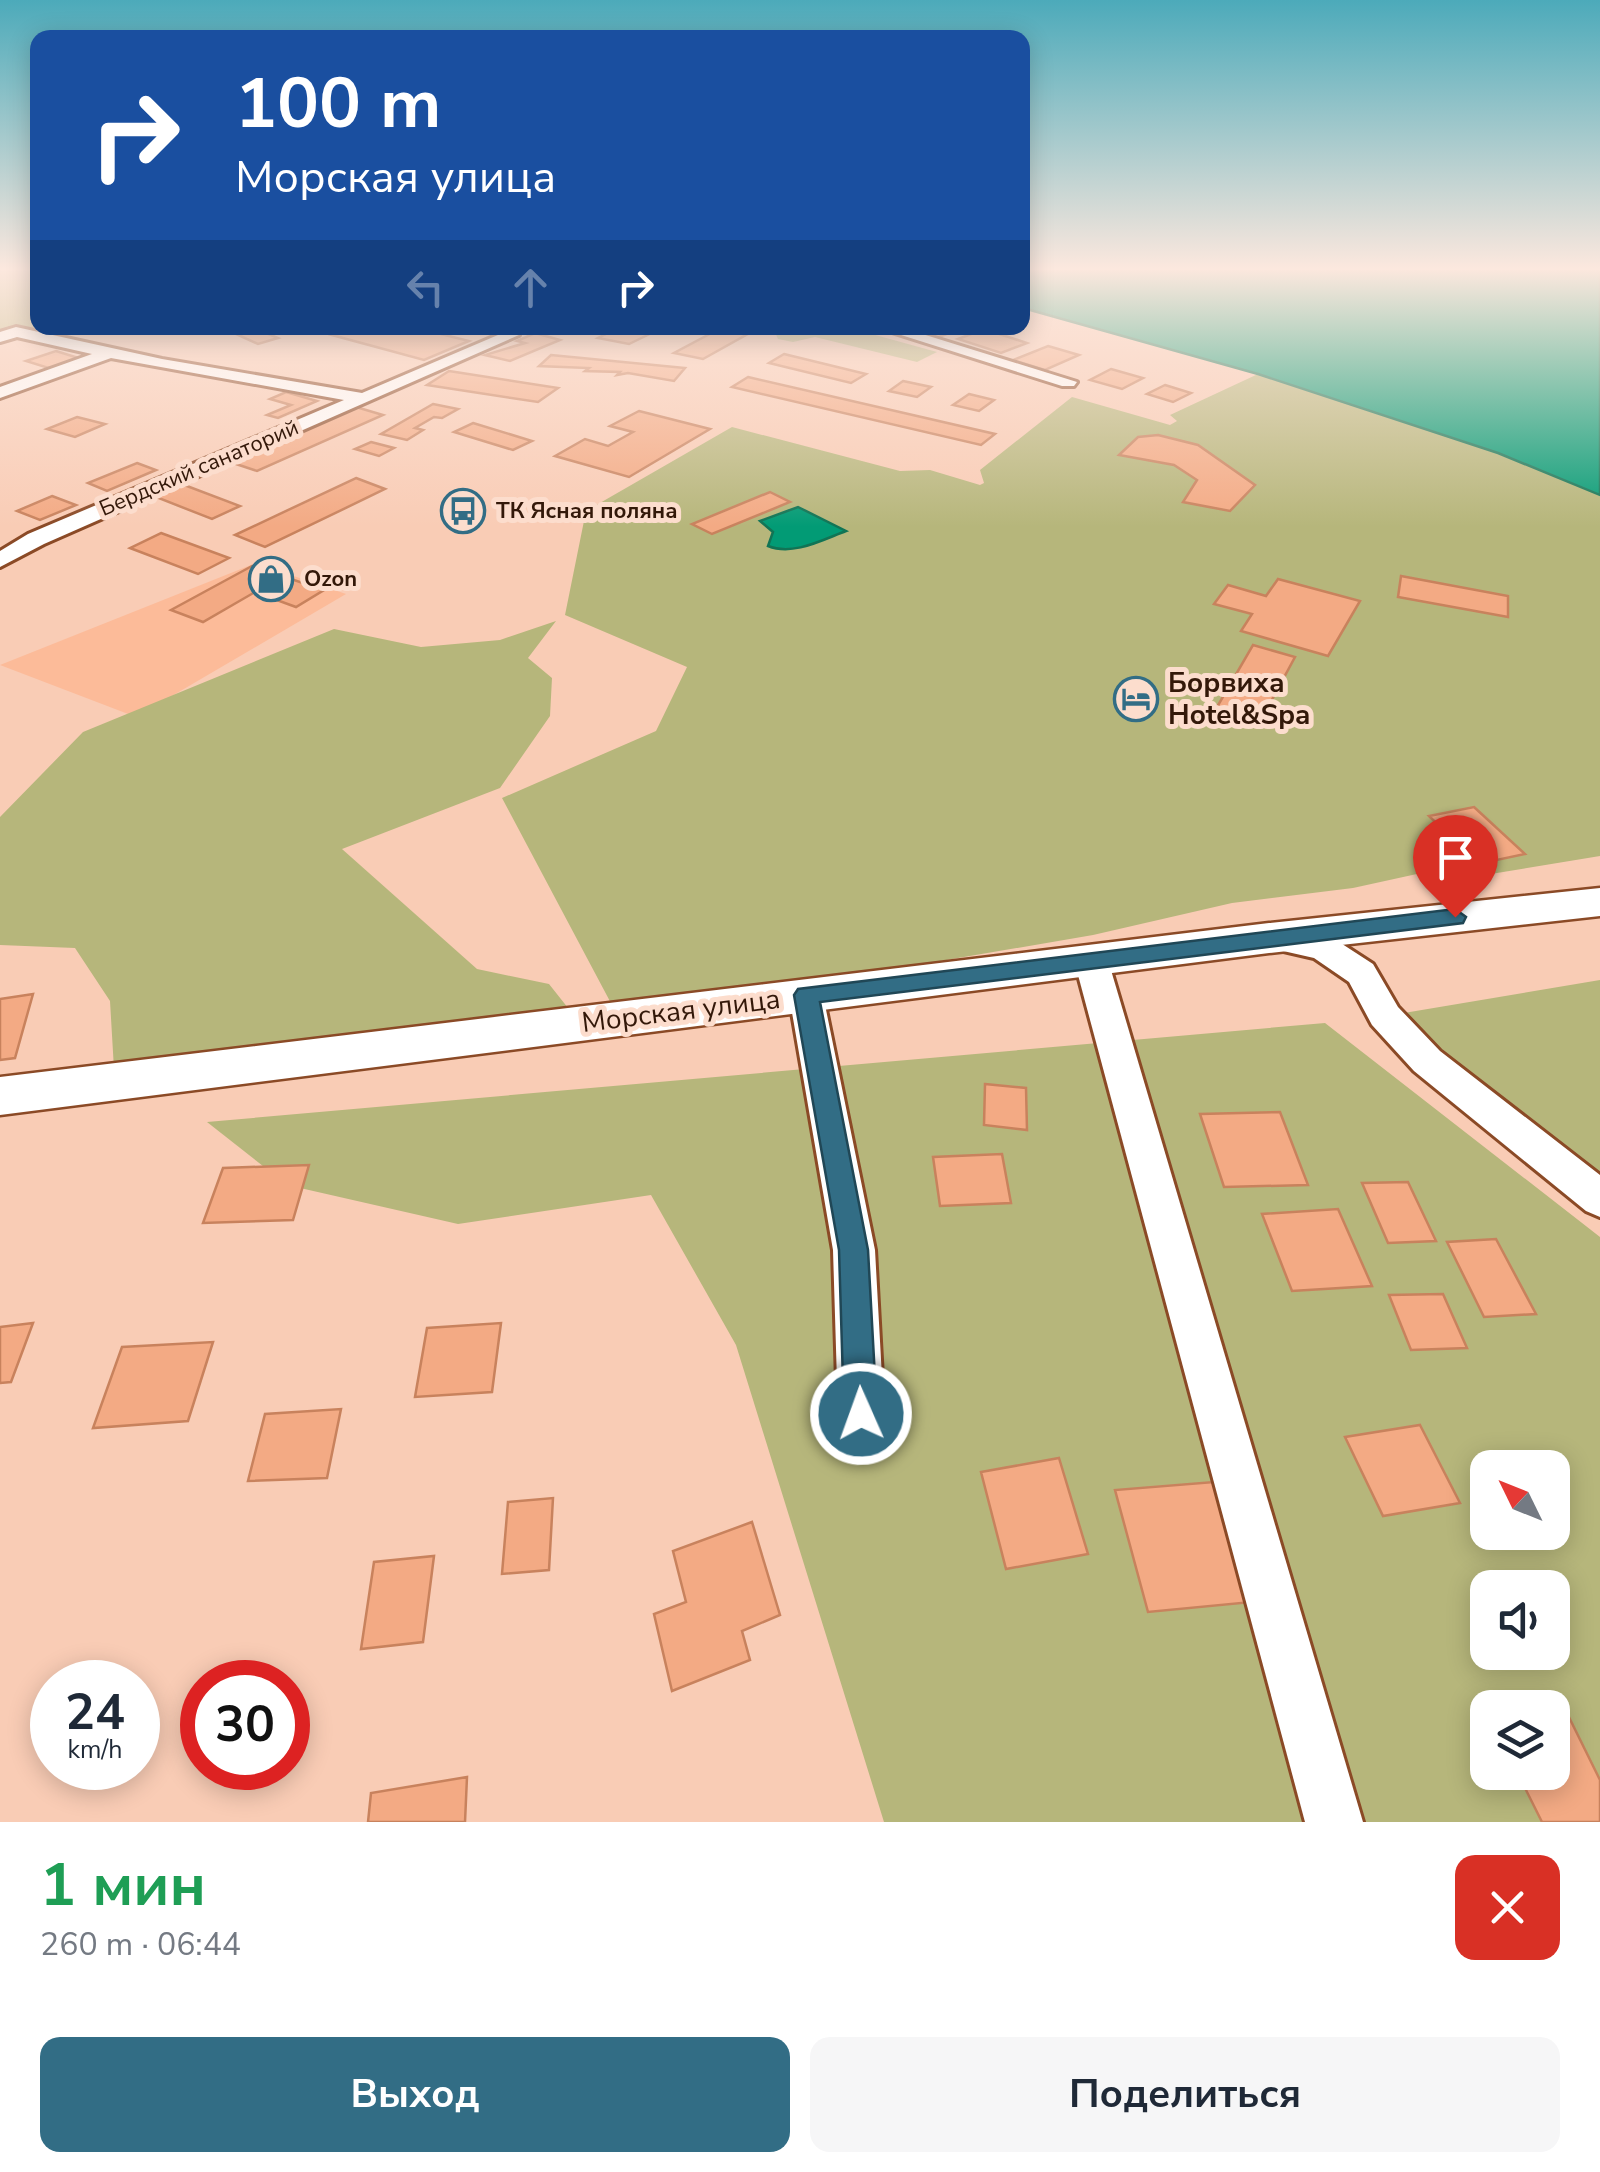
<!DOCTYPE html>
<html lang="ru">
<meta charset="utf-8">
<style>
:root{--surface:#fff;--page:#f6f6f7;--text:#1f2937;--muted:#747a83;--accent:#326d85}
body{margin:0;font-family:"Nunito Sans",sans-serif;background:var(--page);color:var(--text);height:100vh;display:flex;flex-direction:column;font-size:38px;white-space:nowrap}
*{box-sizing:border-box;margin:0}
p{font-size:32px;color:var(--muted)}
.icon{flex:none;width:55px;height:55px;fill:none;stroke:currentColor;stroke-width:2;stroke-linecap:round;stroke-linejoin:round}
.map{position:relative;height:1822px;overflow:hidden}
.sheet{display:flex;flex-direction:column;background:var(--surface);flex:1}
.sheet>*{flex:none}
.guide{position:absolute;left:30px;top:30px;width:1000px;height:305px;border-radius:20px;box-shadow:0 5px 25px #0003;background:#1a4fa0;color:#fff;overflow:hidden}
.needle{width:65px;rotate:313deg}
.buttons{position:absolute;left:1470px;top:1450px;display:grid;gap:20px}
.buttons a{display:grid;place-items:center;width:100px;height:100px;border-radius:20px;background:var(--surface);box-shadow:0 5px 25px #0003;font-size:50px}
.speed{position:absolute;left:30px;top:1660px;display:flex;gap:20px;font-size:50px;font-weight:700;text-align:center}
.speed>*{display:grid;place-content:center;width:130px;height:130px;border-radius:50%;background:var(--surface);box-shadow:0 5px 25px #0003;line-height:1}
.speed small{font-size:25px;font-weight:400}
.speed .limit{border:15px solid #d22;background:#fff;color:#111}
.pin{position:absolute;display:grid;place-items:center;width:85px;height:85px;color:#fff;margin:-102px -42px;border-radius:50% 50% 50% 0;rotate:-45deg;box-shadow:0 0 10px #0007}
.pin .icon{rotate:45deg}
.me{position:absolute;width:110px;margin:-55px;rotate:358deg;stroke-linejoin:round;filter:drop-shadow(0 0 8px #0008)}
.turn{display:flex;align-items:center;gap:35px;height:210px;padding:0 40px;font-size:45px}
.turn .icon{width:130px;height:130px;stroke-width:2.5}
.turn b{display:block;font-size:70px;line-height:85px}
.lanes{display:flex;align-items:center;height:95px;padding:0 40px;background:#0003;justify-content:center;gap:50px;direction:ltr}
.lanes .off{opacity:.35}
.round{display:grid;place-items:center;flex:none;width:105px;height:105px;border-radius:20px;background:var(--page)}
.head{display:flex;align-items:center;justify-content:space-between;height:170px;padding:0 40px}
h1{font-size:60px;font-weight:700;line-height:75px;color:#1e9e55}
.primary-button{display:flex;gap:20px;margin-top:auto;padding:20px 40px}
.primary-button a{flex:1;height:115px;border-radius:20px;background:var(--accent);color:#fff;font-size:40px;font-weight:700;line-height:115px;text-align:center}
.primary-button a+a{background:var(--page);color:var(--text)}
.map>svg:first-child{display:block}
.built{fill:#fcbb99}
.green{fill:#b6b67b;fill-rule:evenodd}
.water{fill:#029b75;stroke:#117455;stroke-width:2.5}
.building{fill:#f3aa84;stroke:#c8825d;stroke-width:2.5}
.lines{fill:none;stroke-linecap:round;stroke-linejoin:round}
.minor-casing{stroke:#8b4a26;stroke-width:6}
.tertiary-casing{stroke:#8b4a26;stroke-width:5}
.minor{fill:#fff;fill-rule:evenodd}
.tertiary{fill:#fff;fill-rule:evenodd}
.route{fill:#326d85;stroke:#204756;stroke-width:2.5}
.labels{text-anchor:middle;dominant-baseline:central;stroke-width:10;stroke-linejoin:round;paint-order:stroke}
.far-street-label{font-size:22px;fill:#331809;stroke:#fcddcd}
.far-poi-label{font-size:22px;font-weight:bold;fill:#331809;stroke:#fcddcd;text-anchor:start}
.poi-label{font-size:28px;font-weight:bold;fill:#331809;stroke:#fcddcd;text-anchor:start}
.street-label{font-size:28px;fill:#331809;stroke:#fcddcd}
</style>
<div class="map">
<svg width="1600" height="1822" viewBox="0 0 1600 1822">
<rect width="100%" height="100%" fill="#f9ccb5"/>
<path class="built" d="M 256,563 L 346,594 L 136,717 L 0,665 Z"/>
<g class="green">
<path d="M 0,271 L 37,271 L 38,328 L 0,331 Z"/>
<path d="M 773,328 L 850,328 L 937,352 L 917,362 L 815,337 L 793,342 L 778,339 Z"/>
<path d="M 1258,374 L 1498,453 L 1600,495 L 1600,856 L 1491,874 L 1467,863 L 1353,888 L 1232,903 L 1093,935 L 882,971 L 613,1007 L 502,798 L 656,731 L 687,667 L 565,615 L 586,511 L 732,427 L 900,471 L 930,470 L 980,485 L 984,483 L 980,470 L 1072,397 L 1170,425 L 1177,421 L 1170,415 Z"/>
<path d="M 556,621 L 528,658 L 552,678 L 550,716 L 500,788 L 342,849 L 477,969 L 549,984 L 572,1013 L 114,1069 L 110,1001 L 75,948 L 0,945 L 0,817 L 83,732 L 334,629 L 421,647 L 500,640 Z"/>
<path d="M 1600,980 L 1600,1179 L 1386,1016 Z"/>
<path d="M 1325,1023 L 1600,1237 L 1600,1822 L 884,1822 L 736,1345 L 651,1195 L 458,1224 L 287,1185 L 207,1122 ZM 1488,1468 L 1552,1468 L 1552,1532 L 1488,1532 ZM 1488,1588 L 1552,1588 L 1552,1652 L 1488,1652 ZM 1488,1708 L 1552,1708 L 1552,1772 L 1488,1772 Z"/>
</g>
<g class="water">
<path d="M 1023,271 L 1600,271 L 1600,495 L 1498,453 L 1258,374 L 1023,308 Z"/>
<path d="M 798,507 L 846,531 C 822,540 793,556 768,546 L 773,532 L 760,521 Z"/>
</g>
<g class="building">
<path d="M 254,328 L 278,338 L 258,344 L 234,333 Z"/>
<path d="M 352,328 L 417,328 L 469,341 L 424,360 L 332,335 Z"/>
<path d="M 618,328 L 662,328 L 629,344 L 598,338 Z"/>
<path d="M 721,328 L 753,331 L 703,359 L 674,353 Z"/>
<path d="M 922,328 L 962,328 L 934,339 L 911,332 Z"/>
<path d="M 984,329 L 1027,343 L 1001,353 L 958,339 Z"/>
<path d="M 535,333 L 560,340 L 510,361 L 485,355 L 525,343 L 517,341 Z"/>
<path d="M 1048,346 L 1079,355 L 1045,370 L 1013,360 Z"/>
<path d="M 56,351 L 85,360 L 55,370 L 26,361 Z"/>
<path d="M 784,354 L 866,374 L 851,383 L 769,363 Z"/>
<path d="M 551,355 L 685,368 L 674,381 L 628,373 L 617,375 L 620,372 L 585,371 L 589,368 L 539,366 Z"/>
<path d="M 1111,369 L 1143,378 L 1122,389 L 1090,380 Z"/>
<path d="M 449,371 L 558,388 L 538,402 L 427,385 Z"/>
<path d="M 748,377 L 995,434 L 981,445 L 732,387 Z"/>
<path d="M 903,381 L 931,387 L 917,397 L 889,391 Z"/>
<path d="M 1165,385 L 1191,393 L 1173,402 L 1147,394 Z"/>
<path d="M 286,392 L 317,401 L 278,418 L 267,415 L 291,405 L 270,399 Z"/>
<path d="M 969,394 L 994,400 L 979,411 L 953,405 Z"/>
<path d="M 433,404 L 458,409 L 442,418 L 434,417 L 415,428 L 423,430 L 407,440 L 381,434 Z"/>
<path d="M 356,407 L 383,415 L 257,471 L 230,462 Z"/>
<path d="M 639,411 L 710,429 L 629,477 L 555,456 L 585,439 L 608,446 L 633,432 L 610,426 Z"/>
<path d="M 77,417 L 105,424 L 75,437 L 47,429 Z"/>
<path d="M 473,423 L 532,441 L 513,450 L 454,432 Z"/>
<path d="M 1158,435 L 1198,445 L 1255,485 L 1230,511 L 1183,502 L 1197,480 L 1174,465 L 1119,455 L 1138,437 Z"/>
<path d="M 371,442 L 394,448 L 379,456 L 355,449 Z"/>
<path d="M 137,463 L 156,470 L 107,491 L 88,483 Z"/>
<path d="M 356,478 L 385,489 L 265,547 L 235,535 Z"/>
<path d="M 179,483 L 240,506 L 212,519 L 151,495 Z"/>
<path d="M 770,492 L 790,502 L 712,534 L 692,524 Z"/>
<path d="M 52,496 L 76,505 L 40,520 L 17,511 Z"/>
<path d="M 161,533 L 229,558 L 198,574 L 130,548 Z"/>
<path d="M 252,566 L 324,590 L 296,607 L 255,592 L 203,622 L 171,610 Z"/>
<path d="M 1401,576 L 1508,596 L 1508,617 L 1398,597 Z"/>
<path d="M 1278,579 L 1360,601 L 1328,656 L 1241,631 L 1252,614 L 1214,604 L 1228,585 L 1266,596 Z"/>
<path d="M 1253,645 L 1295,657 L 1261,720 L 1217,707 Z"/>
<path d="M 1474,807 L 1525,854 L 1478,864 L 1429,816 Z"/>
<path d="M 33,994 L 15,1058 L 0,1060 L 0,999 Z"/>
<path d="M 985,1084 L 1026,1088 L 1027,1130 L 984,1125 Z"/>
<path d="M 1280,1112 L 1308,1185 L 1224,1187 L 1200,1114 Z"/>
<path d="M 1002,1154 L 1011,1203 L 940,1206 L 933,1157 Z"/>
<path d="M 309,1165 L 293,1220 L 203,1223 L 223,1168 Z"/>
<path d="M 1408,1182 L 1436,1241 L 1388,1243 L 1362,1183 Z"/>
<path d="M 1338,1209 L 1372,1286 L 1292,1291 L 1262,1214 Z"/>
<path d="M 1496,1239 L 1536,1314 L 1484,1317 L 1447,1242 Z"/>
<path d="M 1443,1294 L 1467,1348 L 1411,1350 L 1389,1295 Z"/>
<path d="M 33,1323 L 11,1382 L 0,1383 L 0,1327 Z"/>
<path d="M 501,1323 L 492,1392 L 415,1397 L 427,1328 Z"/>
<path d="M 213,1342 L 188,1421 L 93,1428 L 122,1347 Z"/>
<path d="M 341,1409 L 327,1478 L 248,1481 L 265,1414 Z"/>
<path d="M 1420,1425 L 1460,1503 L 1383,1516 L 1345,1437 Z"/>
<path d="M 1059,1458 L 1088,1554 L 1006,1569 L 981,1472 Z"/>
<path d="M 1214,1482 L 1252,1602 L 1148,1612 L 1115,1490 Z"/>
<path d="M 553,1498 L 549,1570 L 502,1574 L 508,1502 Z"/>
<path d="M 752,1522 L 780,1615 L 742,1631 L 750,1660 L 672,1691 L 654,1614 L 686,1602 L 673,1551 Z"/>
<path d="M 434,1556 L 423,1642 L 361,1649 L 374,1562 Z"/>
<path d="M 1562,1703 L 1600,1780 L 1600,1822 L 1542,1822 L 1517,1772 L 1552,1772 L 1552,1708 L 1540,1708 Z"/>
<path d="M 467,1777 L 465,1822 L 368,1822 L 371,1793 Z"/>
</g>
<g class="lines">
<defs>
<g id="minor">
<path d="M 16,327 L 162,359 L 362,393 L 505,332 L 519,335 L 44,544 L 0,567 L 0,551 L 28,534 L 344,400 L 111,358 L 0,398 L 0,387 L 92,354 L 17,337 L 0,342 L 0,332 Z"/>
<path d="M 879,328 L 903,328 L 1077,382 L 1074,386 L 1062,386 Z"/>
<path d="M 1278,927 L 1336,940 L 1373,964 L 1398,1007 L 1440,1051 L 1600,1175 L 1600,1217 L 1586,1211 L 1414,1071 L 1372,1025 L 1349,982 L 1314,958 L 1266,947 L 1261,939 L 1266,931 Z"/>
<path d="M 1091,948 L 1103,951 L 1108,960 L 1363,1822 L 1305,1822 L 1074,960 L 1079,951 Z"/>
<path d="M 806,982 L 818,986 L 823,995 L 875,1250 L 884,1414 L 877,1430 L 861,1437 L 845,1430 L 838,1414 L 833,1250 L 789,995 L 794,986 Z"/>
</g>
<path id="tertiary" d="M 1600,888 L 1600,916 L 1269,953 L 0,1115 L 0,1077 L 1269,923 Z"/>
</defs>
<use href="#minor" class="minor-casing"/>
<use href="#tertiary" class="tertiary-casing"/>
<use href="#minor" class="minor"/>
<use href="#tertiary" class="tertiary"/>
</g>
<linearGradient id="sky" x2="0" y2="1"><stop stop-color="#4caaba"/><stop offset="0.51" stop-color="#fce8de"/><stop offset="1" stop-color="#fce8de" stop-opacity="0"/></linearGradient>
<rect width="1600" height="527" fill="url(#sky)"/>
<path class="route" d="M 1455,909 L 1466,917 L 1463,923 L 820,1002 L 868,1250 L 877,1414 L 872,1425 L 861,1430 L 849,1425 L 844,1414 L 839,1250 L 794,995 L 798,989 Z"/>
<defs>
<symbol id="bus-ring" viewBox="-11 -11 22 22"><circle r="9.5" fill="#fcddcd" stroke="#326d85" stroke-width="1.5"/><path d="M-5-6H5V4H4V6H2V4H-2V6H-4V4H-5ZM-3.5-4V0h7V-4ZM-3.5 1.2v1.5H-2V1.2ZM2 1.2v1.5H3.5V1.2Z" fill="#326d85"/></symbol>
<symbol id="shop-ring" viewBox="-11 -11 22 22"><circle r="9.5" fill="#fcddcd" stroke="#326d85" stroke-width="1.5"/><path d="M-5-2.5h2.3a2.7 3.5 0 0 1 5.4 0H5L5.5 6h-11ZM-1.5-2.5h3a1.5 2.3 0 0 0-3 0Z" fill="#326d85"/></symbol>
<symbol id="hotel-ring" viewBox="-11 -11 22 22"><circle r="9.5" fill="#fcddcd" stroke="#326d85" stroke-width="1.5"/><path d="M-6-4.5h1.5V1H6V5H4.5V3h-9V5H-6ZM-4 0a1.8 1.8 0 1 1 3.6 0ZM.5 0V-2.5h3Q6-2.5 6 0Z" fill="#326d85"/></symbol>
</defs>
<g fill-rule="evenodd">
<use href="#bus-ring" x="438" y="486" width="50" height="50"/>
<use href="#shop-ring" x="246" y="554" width="50" height="50"/>
<use href="#hotel-ring" x="1111" y="674" width="50" height="50"/>
</g>
<g class="labels">
<g class="far-street-label">
<text transform="translate(199 468) rotate(-23)">Бердский санаторий</text>
</g>
<g class="far-poi-label">
<text x="496" y="511">ТК Ясная поляна</text>
<text x="304" y="579">Ozon</text>
</g>
<g class="poi-label">
<text x="1168" y="683">Борвиха<tspan x="1168" dy="32">Hotel&amp;Spa</tspan></text>
</g>
<g class="street-label">
<text transform="translate(681 1011) rotate(-7)">Морская улица</text>
</g>
</g>
</svg>
<div class="buttons">
<a><svg class="needle" viewBox="-14 -14 28 28"><path d="M0-13l5 13h-10z" fill="#e53935"/><path d="M0 13l5-13h-10z" fill="#747a83"/></svg></a>
<a><svg class="icon" aria-label="sound" viewBox="0 0 24 24"><path d="M4 9h4l5-4v14l-5-4H4zM17 9q2 3 0 6"/></svg></a>
<a><svg class="icon" aria-label="layers" viewBox="0 0 24 24"><path d="M12 4l9 5-9 5-9-5zM3 14l9 5 9-5"/></svg></a>
</div>
<div class="speed"><div>24<small>km/h</small></div><div class="limit">30</div></div>
<div class="pin" style="left:1455px;top:917px;background:#d93025"><svg class="icon" aria-label="arrive" viewBox="0 0 24 24"><path d="M6 21V4h12l-3 4 3 4H6"/></svg></div>
<svg class="me" style="left:861px;top:1414px" viewBox="-20 -20 40 40"><circle r="17" fill="#326d85" stroke="#fff" stroke-width="3"/><path d="M0-11L8 9 0 5-8 9z" fill="#fff"/></svg>
<div class="guide">
<div class="turn"><svg class="icon" aria-label="right" viewBox="0 0 24 24"><path d="M7 20v-9h11M14 6l5 5-5 5"/></svg><div><b>100 m</b>Морская улица</div></div>
<div class="lanes"><svg class="icon off" aria-label="left" viewBox="0 0 24 24"><path d="M17 20v-9H6M10 6l-5 5 5 5"/></svg><svg class="icon off" aria-label="ahead" viewBox="0 0 24 24"><path d="M12 20V5M6 11l6-6 6 6"/></svg><svg class="icon" aria-label="right" viewBox="0 0 24 24"><path d="M7 20v-9h11M14 6l5 5-5 5"/></svg></div>
</div>
</div>
<section class="sheet">
<div class="head"><div><h1>1 мин</h1><p>260 m · 06:44</p></div><a class="round" style="background:#d93025;color:#fff"><svg class="icon" aria-label="close" viewBox="0 0 24 24"><path d="M6 6l12 12M18 6L6 18"/></svg></a></div>
<div class="primary-button"><a>Выход</a><a>Поделиться</a></div>
</section>
